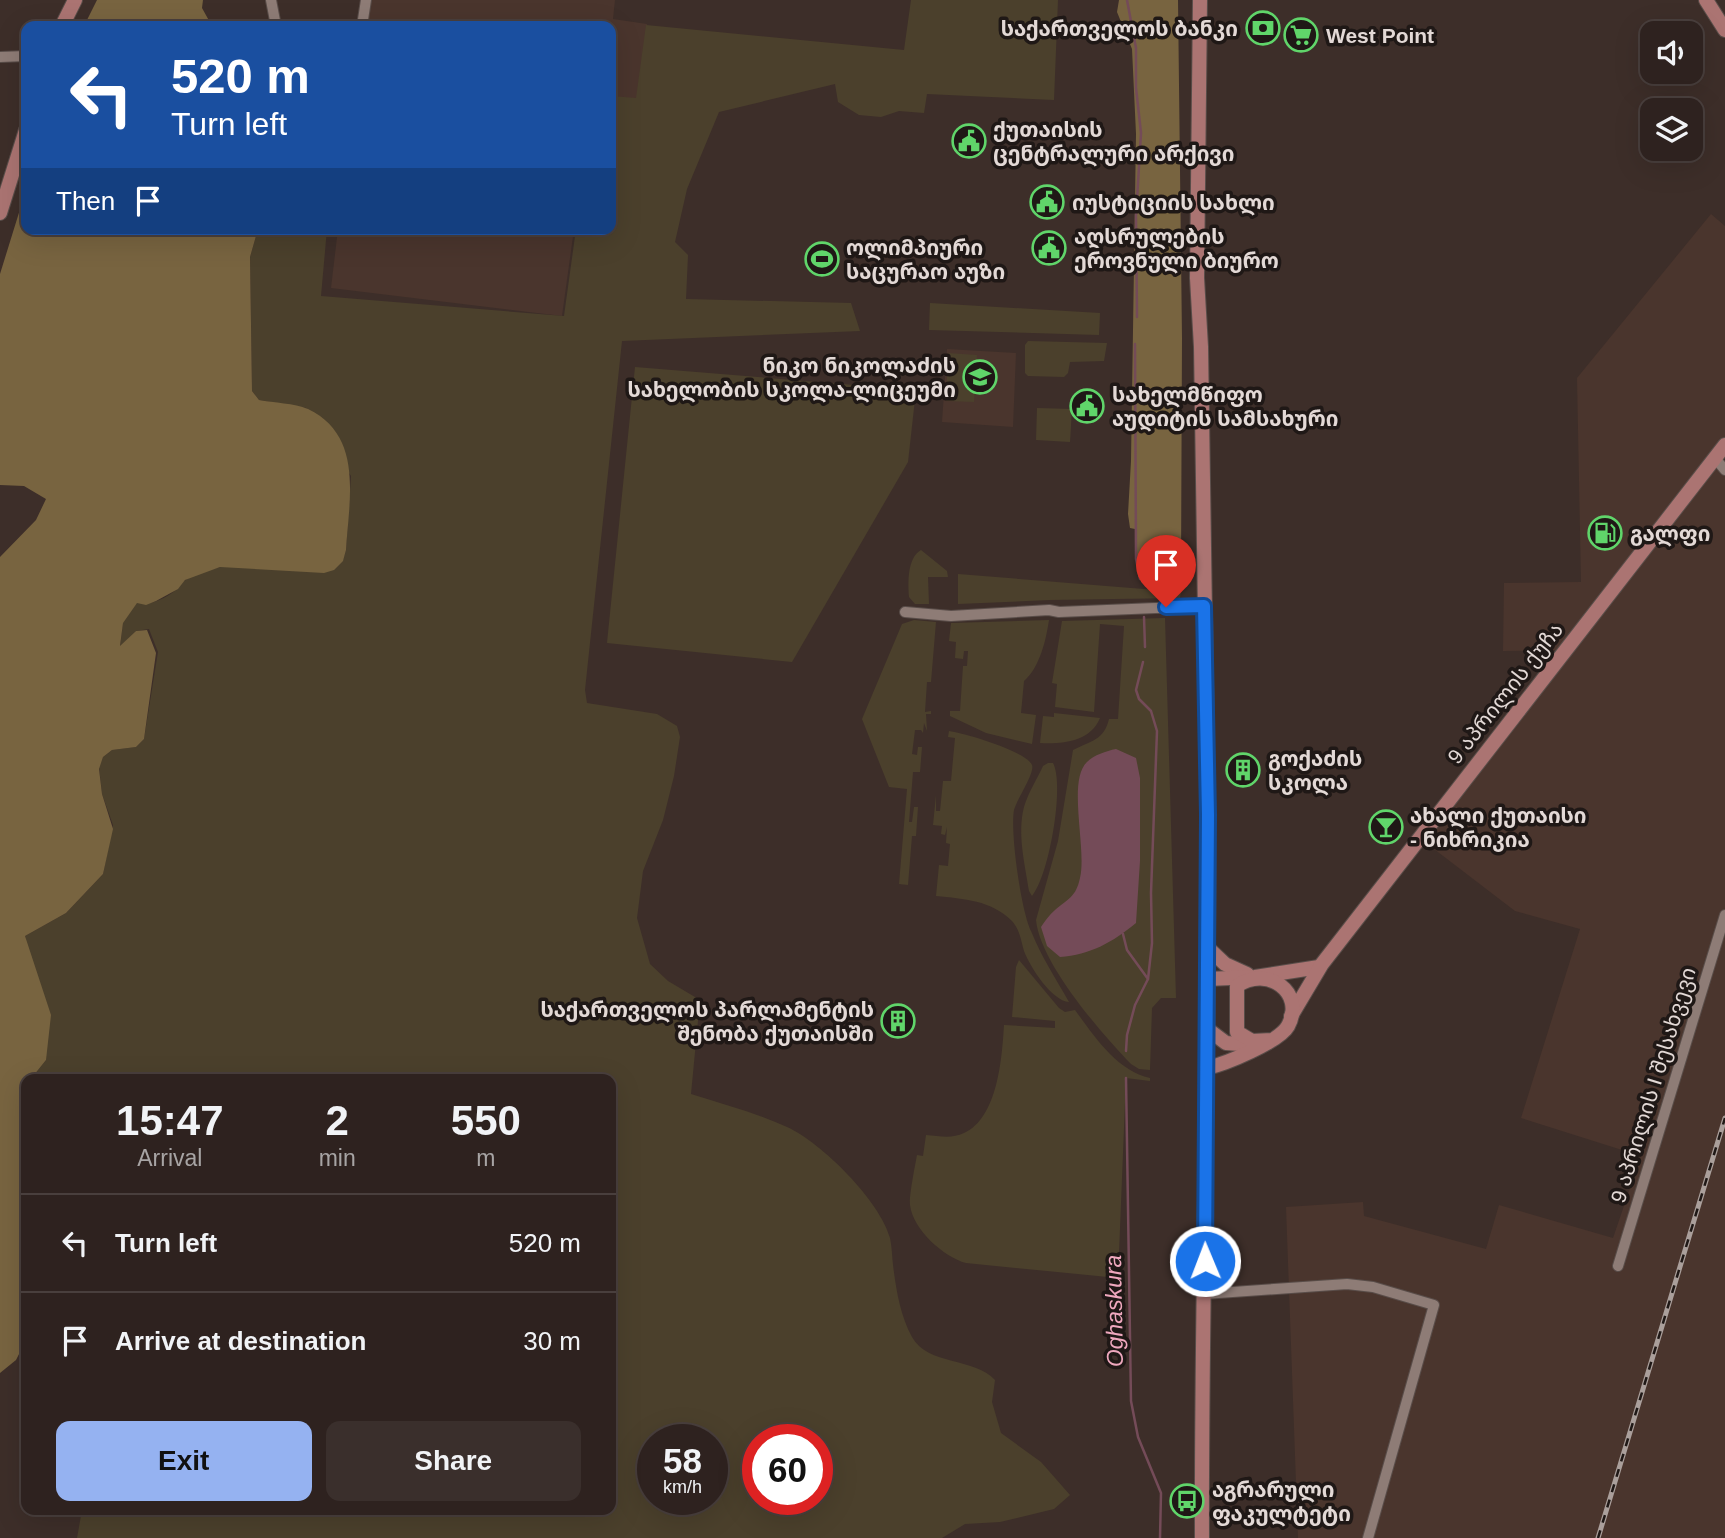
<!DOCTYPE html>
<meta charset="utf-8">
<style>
:root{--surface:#2e221f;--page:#3a2f2c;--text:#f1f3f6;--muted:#a7a4a4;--line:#493f3d;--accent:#95b2f1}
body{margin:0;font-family:Helvetica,"Noto Sans Georgian",sans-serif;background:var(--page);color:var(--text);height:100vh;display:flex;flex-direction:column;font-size:26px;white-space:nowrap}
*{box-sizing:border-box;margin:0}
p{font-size:23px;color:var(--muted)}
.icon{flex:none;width:38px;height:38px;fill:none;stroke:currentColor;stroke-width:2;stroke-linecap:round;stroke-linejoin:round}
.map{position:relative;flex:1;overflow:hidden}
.details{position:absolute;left:21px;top:1074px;width:595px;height:441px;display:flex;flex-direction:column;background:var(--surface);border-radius:14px;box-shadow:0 7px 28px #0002,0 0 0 2px var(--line)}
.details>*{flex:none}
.guide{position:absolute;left:21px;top:21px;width:595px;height:214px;border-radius:14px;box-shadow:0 7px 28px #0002,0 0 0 2px var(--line);background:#1a4fa0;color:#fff;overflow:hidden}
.buttons{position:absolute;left:1640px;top:21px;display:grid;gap:14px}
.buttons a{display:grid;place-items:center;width:63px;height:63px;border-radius:14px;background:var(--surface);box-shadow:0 7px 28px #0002,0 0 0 2px var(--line);font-size:35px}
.speed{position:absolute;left:637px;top:1424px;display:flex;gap:14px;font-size:35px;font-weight:700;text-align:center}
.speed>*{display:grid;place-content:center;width:91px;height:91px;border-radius:50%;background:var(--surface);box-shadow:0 7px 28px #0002,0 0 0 2px var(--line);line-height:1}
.speed small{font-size:18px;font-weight:400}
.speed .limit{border:10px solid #d22;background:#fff;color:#111}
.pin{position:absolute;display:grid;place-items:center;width:60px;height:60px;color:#fff;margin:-72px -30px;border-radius:50% 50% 50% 0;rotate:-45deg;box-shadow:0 0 7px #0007}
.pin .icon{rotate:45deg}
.me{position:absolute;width:77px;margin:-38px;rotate:359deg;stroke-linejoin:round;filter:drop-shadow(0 0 5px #0008)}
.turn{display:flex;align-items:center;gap:24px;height:147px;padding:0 35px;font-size:32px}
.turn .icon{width:91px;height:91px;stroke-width:2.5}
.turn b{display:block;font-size:49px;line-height:60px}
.then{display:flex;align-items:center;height:66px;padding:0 35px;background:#0003;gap:14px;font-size:26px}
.eta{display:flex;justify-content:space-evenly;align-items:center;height:119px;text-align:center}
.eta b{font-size:42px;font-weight:700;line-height:49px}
.action{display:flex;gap:14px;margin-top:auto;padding:14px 35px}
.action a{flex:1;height:80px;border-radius:14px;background:var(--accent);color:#111;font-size:28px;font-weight:700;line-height:80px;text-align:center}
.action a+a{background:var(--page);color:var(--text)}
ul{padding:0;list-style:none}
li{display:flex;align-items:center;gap:21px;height:98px;padding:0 35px;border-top:2px solid var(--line)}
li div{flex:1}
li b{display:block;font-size:26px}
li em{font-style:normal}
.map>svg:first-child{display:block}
.built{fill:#4a352d}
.green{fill:#4b402c;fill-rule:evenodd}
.forest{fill:#786440}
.water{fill:#744b58}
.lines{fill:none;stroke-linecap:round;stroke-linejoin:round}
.stream{stroke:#744b58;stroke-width:2.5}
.minor-casing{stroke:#594d49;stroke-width:12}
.major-casing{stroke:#594d49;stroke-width:16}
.minor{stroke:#8e7c76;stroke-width:10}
.major{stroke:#ab7472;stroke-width:14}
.rail-casing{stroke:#aa9f9b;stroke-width:5}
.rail{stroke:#1f1816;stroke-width:2.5;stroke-dasharray:8;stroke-linecap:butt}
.route-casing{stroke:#114b97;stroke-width:18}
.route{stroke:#1a73e8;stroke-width:12}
.labels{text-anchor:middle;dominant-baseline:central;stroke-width:7;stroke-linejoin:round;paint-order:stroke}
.poi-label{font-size:21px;font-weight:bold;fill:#e3d9d6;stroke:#1f1816;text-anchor:start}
.street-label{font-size:21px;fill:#e3d9d6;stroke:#1f1816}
.water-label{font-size:23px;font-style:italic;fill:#efa8be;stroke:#1f1816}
</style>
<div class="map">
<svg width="1725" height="1538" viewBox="0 0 1725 1538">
<rect width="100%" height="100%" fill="#3d2e29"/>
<g class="built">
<path d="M 371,0 L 615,0 L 613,19 L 647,24 L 637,100 L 611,96 L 611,26 L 368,26 Z"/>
<path d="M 1711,214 L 1725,226 L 1725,445 L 1715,458 L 1725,469 L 1725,1538 L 1298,1538 L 1286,1207 L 1363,1202 L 1364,1216 L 1486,1249 L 1499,1205 L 1613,1238 L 1641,1156 L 1521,1118 L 1580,929 L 1515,911 L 1417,836 L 1565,650 L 1503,651 L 1504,583 L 1581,582 L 1577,378 Z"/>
<path d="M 338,229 L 574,229 L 562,316 L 331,288 Z"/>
<path d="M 947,349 L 1016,353 L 1013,427 L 942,422 Z"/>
</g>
<g class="green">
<path d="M 911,0 L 1058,0 L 1054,100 L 927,94 L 924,113 L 899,111 L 881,117 L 859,115 L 838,102 L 835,84 L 719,112 L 687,189 L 675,242 L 688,255 L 686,299 L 851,303 L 860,331 L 622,341 L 585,690 L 587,703 L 657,714 L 677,726 L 680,737 L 674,776 L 663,820 L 643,871 L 637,918 L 650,964 L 668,981 L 700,1000 L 691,1094 C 722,1104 757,1113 787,1127 C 822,1143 880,1201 890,1238 C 892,1247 892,1257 893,1265 C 896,1289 900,1315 912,1337 C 928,1366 974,1357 995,1380 L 992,1402 L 1001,1433 L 1041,1462 L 1070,1495 L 1054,1509 L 1000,1522 L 965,1524 L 942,1538 L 77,1538 L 82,1510 L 611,1510 L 611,1080 L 30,1080 L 46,1060 L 25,936 L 66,913 L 103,874 L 113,825 L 102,794 L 99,767 L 103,757 L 112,750 L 136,747 L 144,739 L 158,652 L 149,629 L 136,631 L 120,647 L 123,622 L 137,602 C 150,607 169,597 179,587 C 183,583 182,582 187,579 C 197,573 209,570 220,567 L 335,566 L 343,560 L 346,550 L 351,476 L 306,408 L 259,400 L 252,391 L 250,257 L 258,229 L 327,229 L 321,296 L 564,316 L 576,229 L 611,229 L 611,96 L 636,98 L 646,25 L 904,50 ZM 653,1440 L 712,1440 L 712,1500 L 653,1500 ZM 758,1440 L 817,1440 L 817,1500 L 758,1500 Z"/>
<path d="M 930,303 L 1100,313 L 1099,335 L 929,330 Z"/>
<path d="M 1028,341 L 1107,343 L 1104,361 L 1070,362 L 1068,373 L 1064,377 L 1028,376 L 1025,373 L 1025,345 Z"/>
<path d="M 948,353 L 977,355 L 974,402 L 946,401 Z"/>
<path d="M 635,367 L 916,390 L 908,462 L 792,662 L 607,643 Z"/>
<path d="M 1037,408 L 1072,409 L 1070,442 L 1036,440 Z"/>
<path d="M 921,550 L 947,571 L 948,577 L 928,577 L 929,604 L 915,604 L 909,597 C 908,583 907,558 921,550 Z"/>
<path d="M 958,574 L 1181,592 L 1180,598 L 1050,600 L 958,604 Z"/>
<path d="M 1165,618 L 1176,998 L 1161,998 L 1152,1008 L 1150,1070 L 1139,1069 L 1131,1064 C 1101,1033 1040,963 1036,920 L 1058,841 L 1073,750 C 1091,741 1104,740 1109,719 L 1118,719 L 1124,626 L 1100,624 L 1094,712 L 1055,707 L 1057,684 L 1052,683 L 1062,621 Z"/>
<path d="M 914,620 L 936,622 L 931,682 L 927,682 L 925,712 L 931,711 L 931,714 L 926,714 L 927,731 L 924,723 L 923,733 L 921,730 L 915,730 L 912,754 L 917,755 L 918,747 L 922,747 L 920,772 L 913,772 L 909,822 L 912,822 L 914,807 L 918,807 L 916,836 L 912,836 L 908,885 L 899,884 L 907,789 L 889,787 L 862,719 L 902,624 Z"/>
<path d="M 1049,620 C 1046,640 1040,667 1024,681 L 1021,713 L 1036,715 L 1032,744 L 986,733 L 950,716 L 950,711 L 960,711 L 963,666 L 967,666 L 968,651 L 964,651 L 963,659 L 955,658 L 956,642 L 949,641 L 951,623 Z"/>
<path d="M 1054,713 L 1100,718 C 1090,742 1063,744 1040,743 L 1043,716 L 1054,717 Z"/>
<path d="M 949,731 C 964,733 1026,751 1032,765 C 1035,773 1017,799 1014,810 C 1010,832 1021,910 1031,931 C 1041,956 1056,979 1069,1002 C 1052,1001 1030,967 1024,951 C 1021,941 1020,930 1012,921 C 991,900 964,899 936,896 L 939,865 L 948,866 L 950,844 L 946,843 L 947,827 L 945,835 L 941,834 L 942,826 L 933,825 L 936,795 L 936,811 L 940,811 L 943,781 L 951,781 L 955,738 L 948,737 Z"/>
<path d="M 1048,763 L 1053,763 C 1065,785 1049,876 1032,896 L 1029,891 C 1025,864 1017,834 1024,807 C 1028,793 1037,779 1043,766 Z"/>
<path d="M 1019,960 L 1059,1008 L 1065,1012 L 1075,1010 C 1094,1036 1117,1071 1150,1078 L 1150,1081 L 1126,1078 L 1118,1278 L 966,1263 C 944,1257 913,1230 910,1205 C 909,1196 915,1166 917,1155 L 923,1156 L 926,1135 C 939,1136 952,1139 964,1133 C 998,1118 1002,1057 1004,1025 L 1055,1028 L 1055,1021 L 1012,1017 L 1016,967 Z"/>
<path d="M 26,1208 L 26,1349 L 21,1346 L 20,1295 Z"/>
</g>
<g class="forest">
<path d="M 97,0 L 203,0 L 202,8 L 212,26 L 84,26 Z"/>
<path d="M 1119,0 L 1178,0 L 1182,338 L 1181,572 L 1143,571 L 1136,559 L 1135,529 L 1130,528 L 1128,514 L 1131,461 L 1136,134 L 1132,49 L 1117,12 Z"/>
<path d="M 26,190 L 26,229 L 258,229 L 250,257 L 252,391 L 259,400 C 274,403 294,403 308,409 C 364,436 349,499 346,550 L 343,561 L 334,570 L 324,573 L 220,567 L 185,580 L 178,589 L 156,601 L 146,605 L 137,603 L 123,623 L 120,646 L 136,631 L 147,630 L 156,653 L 144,739 L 136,747 L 112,750 L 103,757 L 99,769 L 102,794 L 113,829 L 103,874 L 66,913 L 25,936 L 51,1015 L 46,1060 L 30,1080 L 26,1080 L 26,1208 L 20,1295 L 22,1348 L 16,1360 L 0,1373 L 0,557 L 36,520 L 46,499 L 24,486 L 0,485 L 0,274 Z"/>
</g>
<path class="water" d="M 1116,749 L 1136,758 L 1140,778 L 1140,861 L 1136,923 C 1113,942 1090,955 1060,957 L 1047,946 L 1041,927 C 1045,921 1049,915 1055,910 C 1068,899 1076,897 1080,878 C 1087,849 1067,781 1087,762 C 1094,755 1106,751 1116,749 Z"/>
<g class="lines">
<g class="stream">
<path d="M 1127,0 L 1136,48 L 1136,88 L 1141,133 L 1136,216 L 1137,317"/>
<path d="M 1135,344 L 1136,559 L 1140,579"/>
<path d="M 1144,617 L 1145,647"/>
<path d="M 1123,934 L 1127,950 L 1148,979"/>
<path d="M 1126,1051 L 1127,1035 L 1135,1005 L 1148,979 L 1152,943 L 1151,893 L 1157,731 L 1151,711 L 1139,699 L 1136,690 L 1143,662"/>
<path d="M 1126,1078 L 1131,1401 L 1138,1437 L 1161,1493 L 1160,1538"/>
</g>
<defs>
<g id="minor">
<path d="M 271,0 L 276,26"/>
<path d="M 362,26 L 366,0"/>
<path d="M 0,57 L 26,56"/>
<path d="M 1715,458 L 1725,470"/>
<path d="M 905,612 L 951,616 L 1049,610 L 1059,612 L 1204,606"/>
<path d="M 1618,1266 L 1725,915"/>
<path d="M 1204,1294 L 1347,1284 L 1373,1287 L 1434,1305 L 1368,1538"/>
</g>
<g id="major">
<path d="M 1200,0 L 1197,278 L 1201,347 C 1203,503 1206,658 1208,814 C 1210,1055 1201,1297 1202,1538"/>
<path d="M 1706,0 L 1725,30"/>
<path d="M 62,26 L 75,0"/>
<path d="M 0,213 L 26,130"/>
<path d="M 1207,947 L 1225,964 L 1247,974"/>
<path d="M 1207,979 L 1255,977 L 1319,967"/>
<path d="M 1291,1016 L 1322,964 L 1725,445"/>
<path d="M 1206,1028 L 1226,1043 L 1254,1045"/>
<path d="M 1207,1068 C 1225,1064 1279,1042 1288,1026 C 1306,992 1267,965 1237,986 L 1237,1032 L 1252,1041 L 1272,1040"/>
</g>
</defs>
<use href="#minor" class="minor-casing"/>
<use href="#major" class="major-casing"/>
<use href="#minor" class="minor"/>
<use href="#major" class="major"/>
<defs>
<path id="rail" d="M 1598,1538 L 1725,1118"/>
</defs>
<use href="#rail" class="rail-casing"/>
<use href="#rail" class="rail"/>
</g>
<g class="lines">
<defs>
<path id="route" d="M 1166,607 L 1204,606 L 1208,815 L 1205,1261"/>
</defs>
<use href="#route" class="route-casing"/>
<use href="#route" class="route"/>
</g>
<defs>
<symbol id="bank-ring" viewBox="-11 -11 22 22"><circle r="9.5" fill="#1f1816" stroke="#60d56a" stroke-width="1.5"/><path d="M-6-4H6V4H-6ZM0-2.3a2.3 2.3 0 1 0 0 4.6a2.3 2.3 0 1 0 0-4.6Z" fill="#60d56a"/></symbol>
<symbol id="supermarket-ring" viewBox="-11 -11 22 22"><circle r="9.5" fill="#1f1816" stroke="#60d56a" stroke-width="1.5"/><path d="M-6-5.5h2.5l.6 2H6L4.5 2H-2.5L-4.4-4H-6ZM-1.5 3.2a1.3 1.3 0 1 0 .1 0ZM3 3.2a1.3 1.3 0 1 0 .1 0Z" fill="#60d56a"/></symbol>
<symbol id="civic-ring" viewBox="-11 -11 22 22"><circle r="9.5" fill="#1f1816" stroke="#60d56a" stroke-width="1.5"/><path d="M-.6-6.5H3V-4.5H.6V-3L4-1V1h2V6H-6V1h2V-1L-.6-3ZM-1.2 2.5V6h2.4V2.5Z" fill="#60d56a"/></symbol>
<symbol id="stadium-ring" viewBox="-11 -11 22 22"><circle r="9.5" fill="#1f1816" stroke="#60d56a" stroke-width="1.5"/><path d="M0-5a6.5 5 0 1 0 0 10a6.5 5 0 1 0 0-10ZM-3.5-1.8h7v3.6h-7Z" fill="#60d56a"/></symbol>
<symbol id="school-ring" viewBox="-11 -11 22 22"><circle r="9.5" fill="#1f1816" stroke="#60d56a" stroke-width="1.5"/><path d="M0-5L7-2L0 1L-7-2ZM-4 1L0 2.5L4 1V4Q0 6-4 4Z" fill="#60d56a"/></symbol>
<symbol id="fuel-ring" viewBox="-11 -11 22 22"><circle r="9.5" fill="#1f1816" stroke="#60d56a" stroke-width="1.5"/><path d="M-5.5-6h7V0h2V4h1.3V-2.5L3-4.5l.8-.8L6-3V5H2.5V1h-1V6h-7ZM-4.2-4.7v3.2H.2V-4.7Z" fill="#60d56a"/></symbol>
<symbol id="building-ring" viewBox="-11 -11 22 22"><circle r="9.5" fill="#1f1816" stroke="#60d56a" stroke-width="1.5"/><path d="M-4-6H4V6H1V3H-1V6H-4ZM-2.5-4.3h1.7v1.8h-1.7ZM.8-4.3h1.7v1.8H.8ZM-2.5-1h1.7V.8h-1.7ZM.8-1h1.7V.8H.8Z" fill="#60d56a"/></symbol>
<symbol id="bar-ring" viewBox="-11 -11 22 22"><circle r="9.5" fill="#1f1816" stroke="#60d56a" stroke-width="1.5"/><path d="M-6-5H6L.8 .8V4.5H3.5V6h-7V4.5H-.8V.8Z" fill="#60d56a"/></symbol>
<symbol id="bus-ring" viewBox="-11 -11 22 22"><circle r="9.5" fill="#1f1816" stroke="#60d56a" stroke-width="1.5"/><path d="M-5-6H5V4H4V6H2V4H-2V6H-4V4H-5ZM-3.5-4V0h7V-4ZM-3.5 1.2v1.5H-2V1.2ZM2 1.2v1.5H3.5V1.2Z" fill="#60d56a"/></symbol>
</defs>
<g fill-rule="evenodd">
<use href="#bank-ring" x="1244" y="9" width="38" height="38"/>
<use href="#supermarket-ring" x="1282" y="16" width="38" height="38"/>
<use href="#civic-ring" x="950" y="122" width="38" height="38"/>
<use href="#civic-ring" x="1028" y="183" width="38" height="38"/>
<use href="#civic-ring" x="1030" y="229" width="38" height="38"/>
<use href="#stadium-ring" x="803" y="240" width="38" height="38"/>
<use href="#school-ring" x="961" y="358" width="38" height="38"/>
<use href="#civic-ring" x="1068" y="387" width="38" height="38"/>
<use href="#fuel-ring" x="1586" y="514" width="38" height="38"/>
<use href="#building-ring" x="1224" y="751" width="38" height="38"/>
<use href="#bar-ring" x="1367" y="808" width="38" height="38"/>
<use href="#building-ring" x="879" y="1002" width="38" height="38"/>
<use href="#bus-ring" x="1168" y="1482" width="38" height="38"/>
</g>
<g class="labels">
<g class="poi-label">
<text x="1238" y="28" text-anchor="end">საქართველოს ბანკი</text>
<text x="1326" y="35">West Point</text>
<text x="993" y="129">ქუთაისის<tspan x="993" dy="24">ცენტრალური არქივი</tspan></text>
<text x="1072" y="202">იუსტიციის სახლი</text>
<text x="1074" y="236">აღსრულების<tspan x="1074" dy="24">ეროვნული ბიურო</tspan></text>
<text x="846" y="247">ოლიმპიური<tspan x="846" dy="24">საცურაო აუზი</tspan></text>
<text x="956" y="365" text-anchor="end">ნიკო ნიკოლაძის<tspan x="956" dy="24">სახელობის სკოლა-ლიცეუმი</tspan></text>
<text x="1112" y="394">სახელმწიფო<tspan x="1112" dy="24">აუდიტის სამსახური</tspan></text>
<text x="1630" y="533">გალფი</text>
<text x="1268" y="758">გოქაძის<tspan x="1268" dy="24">სკოლა</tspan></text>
<text x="1410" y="815">ახალი ქუთაისი<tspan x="1410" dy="24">- ნიხრიკია</tspan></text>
<text x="874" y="1009" text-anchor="end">საქართველოს პარლამენტის<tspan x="874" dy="24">შენობა ქუთაისში</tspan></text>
<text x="1212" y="1489">აგრარული<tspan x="1212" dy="24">ფაკულტეტი</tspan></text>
</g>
<g class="street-label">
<text transform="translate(1505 693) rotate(-52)">9 აპრილის ქუჩა</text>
<text transform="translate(1653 1085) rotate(-73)">9 აპრილის I შესახვევი</text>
</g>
<g class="water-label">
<text transform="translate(1114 1311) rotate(-91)">Oghaskura</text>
</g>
</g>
</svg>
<div class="buttons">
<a><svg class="icon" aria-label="sound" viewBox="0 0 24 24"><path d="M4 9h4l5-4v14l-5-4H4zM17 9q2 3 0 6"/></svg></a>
<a><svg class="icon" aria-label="layers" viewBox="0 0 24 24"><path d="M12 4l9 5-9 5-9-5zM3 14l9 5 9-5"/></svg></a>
</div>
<div class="speed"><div>58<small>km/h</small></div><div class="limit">60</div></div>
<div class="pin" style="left:1166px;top:607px;background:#d93025"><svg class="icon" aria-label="arrive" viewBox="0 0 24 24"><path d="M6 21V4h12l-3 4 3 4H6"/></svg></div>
<svg class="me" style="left:1205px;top:1261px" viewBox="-20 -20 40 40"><circle r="17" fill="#1a73e8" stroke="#fff" stroke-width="3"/><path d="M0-11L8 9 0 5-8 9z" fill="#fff"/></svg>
<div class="guide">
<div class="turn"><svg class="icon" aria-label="left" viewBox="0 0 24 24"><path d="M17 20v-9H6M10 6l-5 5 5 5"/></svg><div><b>520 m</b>Turn left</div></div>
<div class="then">Then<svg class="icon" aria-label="arrive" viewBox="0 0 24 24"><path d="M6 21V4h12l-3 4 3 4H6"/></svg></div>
</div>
<section class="details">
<div class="eta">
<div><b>15:47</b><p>Arrival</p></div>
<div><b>2</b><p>min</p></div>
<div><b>550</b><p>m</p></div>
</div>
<ul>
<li><svg class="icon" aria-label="left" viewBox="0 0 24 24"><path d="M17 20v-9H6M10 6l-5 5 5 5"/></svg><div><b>Turn left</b></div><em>520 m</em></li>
<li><svg class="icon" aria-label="arrive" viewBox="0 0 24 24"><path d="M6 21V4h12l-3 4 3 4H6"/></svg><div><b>Arrive at destination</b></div><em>30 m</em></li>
</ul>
<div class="action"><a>Exit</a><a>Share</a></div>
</section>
</div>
